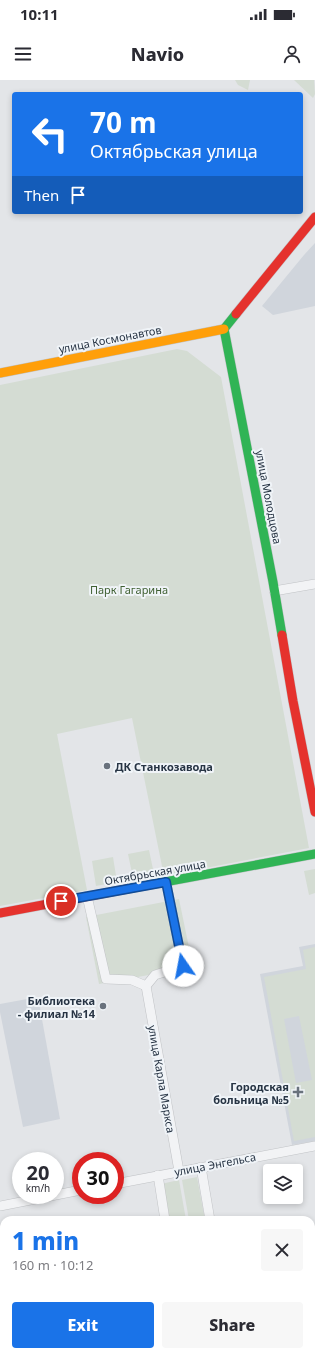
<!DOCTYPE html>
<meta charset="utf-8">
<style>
:root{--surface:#fff;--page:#f7f7f7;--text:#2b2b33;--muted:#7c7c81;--accent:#1a73e8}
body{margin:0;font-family:"Noto Sans",sans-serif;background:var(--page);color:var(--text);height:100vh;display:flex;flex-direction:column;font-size:15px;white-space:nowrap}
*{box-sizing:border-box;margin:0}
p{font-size:13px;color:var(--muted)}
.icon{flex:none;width:22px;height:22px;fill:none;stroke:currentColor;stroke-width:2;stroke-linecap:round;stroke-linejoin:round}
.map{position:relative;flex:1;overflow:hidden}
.details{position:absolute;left:0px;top:1136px;width:315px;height:140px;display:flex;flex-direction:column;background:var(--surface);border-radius:12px 12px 0 0;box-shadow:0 2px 6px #0003}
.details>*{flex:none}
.hud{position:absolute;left:12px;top:12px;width:291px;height:122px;border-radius:4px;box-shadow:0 2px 6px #0003;background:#1a73e8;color:#fff;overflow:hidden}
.controls{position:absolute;left:263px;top:1084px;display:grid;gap:8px}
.controls a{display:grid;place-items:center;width:40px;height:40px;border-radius:4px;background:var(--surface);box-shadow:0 2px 6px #0003;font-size:20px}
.speed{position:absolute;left:12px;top:1072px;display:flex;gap:8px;font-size:20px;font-weight:700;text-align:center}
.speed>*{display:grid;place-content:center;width:52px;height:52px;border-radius:50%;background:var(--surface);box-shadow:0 2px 6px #0003;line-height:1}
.speed small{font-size:10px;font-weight:400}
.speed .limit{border:6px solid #d22;background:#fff;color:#111}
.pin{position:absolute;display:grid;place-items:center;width:34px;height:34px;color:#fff;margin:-17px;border:2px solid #fff;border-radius:50%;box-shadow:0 1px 4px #0007}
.me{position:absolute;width:44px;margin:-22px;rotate:348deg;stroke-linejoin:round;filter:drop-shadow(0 0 3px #0008)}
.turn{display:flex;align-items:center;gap:14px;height:84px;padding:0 12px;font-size:18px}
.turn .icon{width:52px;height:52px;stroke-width:2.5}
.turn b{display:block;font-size:28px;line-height:34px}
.then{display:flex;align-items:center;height:38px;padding:0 12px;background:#0003;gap:8px;font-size:15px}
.round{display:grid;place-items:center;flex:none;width:42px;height:42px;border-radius:4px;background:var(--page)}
.head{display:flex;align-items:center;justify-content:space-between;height:68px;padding:0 12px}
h1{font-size:24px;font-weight:800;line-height:30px;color:var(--accent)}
.cta{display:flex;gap:8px;margin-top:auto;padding:8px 12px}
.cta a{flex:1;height:46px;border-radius:4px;background:var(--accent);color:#fff;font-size:16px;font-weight:800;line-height:46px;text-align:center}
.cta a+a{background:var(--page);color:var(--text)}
.status{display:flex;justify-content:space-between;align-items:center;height:28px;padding:0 20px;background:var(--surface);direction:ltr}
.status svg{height:11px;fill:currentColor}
header{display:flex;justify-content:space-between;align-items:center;height:52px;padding:0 12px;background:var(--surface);font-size:18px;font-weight:800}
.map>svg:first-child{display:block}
.built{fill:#d0d5dc}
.green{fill:#d4dcd3;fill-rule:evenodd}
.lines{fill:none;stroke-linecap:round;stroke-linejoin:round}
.street-casing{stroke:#c1c3c6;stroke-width:10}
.fast-casing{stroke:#c1c3c6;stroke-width:10}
.slow-casing{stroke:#c1c3c6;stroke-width:10}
.jam-casing{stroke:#c1c3c6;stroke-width:10}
.street{stroke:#f2f3f5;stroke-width:9}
.fast{stroke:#30b455;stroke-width:9}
.slow{stroke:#ff9f0a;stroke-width:9}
.jam{stroke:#e5322d;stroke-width:9}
.route-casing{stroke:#114b97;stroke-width:10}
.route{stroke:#1a73e8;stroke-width:7}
.poi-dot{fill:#69727d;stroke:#f0f4f8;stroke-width:1.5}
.labels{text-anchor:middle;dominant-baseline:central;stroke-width:4;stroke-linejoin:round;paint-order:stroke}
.street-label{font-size:11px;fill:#273444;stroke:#f0f4f8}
.park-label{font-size:11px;fill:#406133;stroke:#f0f4f8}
.poi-label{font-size:11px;font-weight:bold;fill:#273444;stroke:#f0f4f8;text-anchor:end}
</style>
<div class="status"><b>10:11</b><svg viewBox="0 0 49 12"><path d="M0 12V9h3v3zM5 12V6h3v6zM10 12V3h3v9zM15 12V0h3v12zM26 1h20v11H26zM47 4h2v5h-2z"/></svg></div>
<header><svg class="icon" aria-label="menu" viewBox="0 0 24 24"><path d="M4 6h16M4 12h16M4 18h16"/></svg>Navio<svg class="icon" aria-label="person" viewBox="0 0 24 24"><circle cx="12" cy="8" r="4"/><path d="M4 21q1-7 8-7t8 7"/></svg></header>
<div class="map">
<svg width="315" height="1276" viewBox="0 0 315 1276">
<rect width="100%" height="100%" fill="#e3e5e8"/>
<g class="built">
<path d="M 315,163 L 315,226 L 273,235 L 262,226 L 304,175 Z"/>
<path d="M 315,864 L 315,1061 L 292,1065 L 260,894 L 303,886 L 299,867 Z"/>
<path d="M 38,917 L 60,1039 L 23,1047 L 0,932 L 0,924 Z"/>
<path d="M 315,1205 L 315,1276 L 296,1276 L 295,1272 L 311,1272 L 311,1206 Z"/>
<path d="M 4,1243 L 4,1272 L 54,1272 L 55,1276 L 0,1276 L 0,1244 Z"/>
</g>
<g class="green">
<path d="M 235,0 L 250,0 L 248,10 L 238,5 Z"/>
<path d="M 294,0 L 314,0 L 315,14 L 313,18 Z"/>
<path d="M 177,269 L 187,271 L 221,297 L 309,768 L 164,796 L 132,638 L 57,654 L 87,810 L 0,826 L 0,305 Z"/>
<path d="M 149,770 L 154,794 L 133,798 L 128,774 Z"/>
<path d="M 113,777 L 117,802 L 96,806 L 92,781 Z"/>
<path d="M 315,789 L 315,813 L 309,815 L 304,791 Z"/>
<path d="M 179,819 L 193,887 L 99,904 L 86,837 Z"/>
<path d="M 315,867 L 315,1057 L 294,1061 L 264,897 L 306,889 L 303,870 ZM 299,936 L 312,1000 L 296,1003 L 284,939 Z"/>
<path d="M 197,1097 L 205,1140 L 189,1140 L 182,1100 Z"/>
<path d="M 179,1100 L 186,1140 L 168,1140 L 161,1104 Z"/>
<path d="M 36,1272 L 52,1272 L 53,1276 L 37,1276 Z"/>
<path d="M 191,1272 L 209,1272 L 210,1276 L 192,1276 Z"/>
<rect x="213" y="1272" width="16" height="4"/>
</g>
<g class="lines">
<defs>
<g id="street">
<path d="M 274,511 L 315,504"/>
<path d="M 87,816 L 106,899 L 132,900 L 146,906 L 155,895 L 183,886 L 166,802"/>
<path d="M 146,906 L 179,1091"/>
<path d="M 201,1087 L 210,1140"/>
<path d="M 158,1095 L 165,1140"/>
<path d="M 115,1104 L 315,1066"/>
<path d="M 0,1126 L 81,1110"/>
<path d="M 189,1272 L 189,1276"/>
<path d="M 232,1272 L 233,1276"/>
</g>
<g id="fast">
<path d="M 236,234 L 224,249 L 273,502 L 282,555"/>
<path d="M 127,809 L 315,774"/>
</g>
<path id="slow" d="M 0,293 L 224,249"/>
<g id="jam">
<path d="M 236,234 L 315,137"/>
<path d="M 282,555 L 293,621 L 315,732"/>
<path d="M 0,833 L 127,809"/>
</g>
</defs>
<use href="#street" class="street-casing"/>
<use href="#fast" class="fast-casing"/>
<use href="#slow" class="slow-casing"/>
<use href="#jam" class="jam-casing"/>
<use href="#street" class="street"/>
<use href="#fast" class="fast"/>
<use href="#slow" class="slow"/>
<use href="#jam" class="jam"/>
</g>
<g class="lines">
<defs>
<path id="route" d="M 61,821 L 166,802 L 183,886"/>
</defs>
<use href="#route" class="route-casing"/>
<use href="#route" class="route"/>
</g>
<g class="poi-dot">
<circle cx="107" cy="686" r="4"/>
<circle cx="103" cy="926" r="4"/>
<path d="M296 1006h4v4h4v4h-4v4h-4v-4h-4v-4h4z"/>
</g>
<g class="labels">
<g class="street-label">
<text transform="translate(110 259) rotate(-11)">улица Космонавтов</text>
<text transform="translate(269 417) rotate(79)">улица Молодцова</text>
<text transform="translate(155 792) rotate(-10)">Октябрьская улица</text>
<text transform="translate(162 999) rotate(80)">улица Карла Маркса</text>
<text transform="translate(215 1084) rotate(-11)">улица Энгельса</text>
</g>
<g class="park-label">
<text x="129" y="509">Парк Гагарина</text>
</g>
<g class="poi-label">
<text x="115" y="686" text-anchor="start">ДК Станкозавода</text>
<text x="95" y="920">Библиотека<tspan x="95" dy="13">- филиал №14</tspan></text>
<text x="289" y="1006">Городская<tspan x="289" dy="13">больница №5</tspan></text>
</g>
</g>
</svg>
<div class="controls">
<a><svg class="icon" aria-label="layers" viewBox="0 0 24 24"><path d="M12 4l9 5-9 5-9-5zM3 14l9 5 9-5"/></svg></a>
</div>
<div class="speed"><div>20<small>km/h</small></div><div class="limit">30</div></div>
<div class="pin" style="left:61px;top:821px;background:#d93025"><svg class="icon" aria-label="arrive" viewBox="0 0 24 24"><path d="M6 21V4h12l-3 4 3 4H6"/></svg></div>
<svg class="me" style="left:183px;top:886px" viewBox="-20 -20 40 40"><circle r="19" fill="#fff"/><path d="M0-13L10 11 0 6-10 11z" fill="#1a73e8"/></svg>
<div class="hud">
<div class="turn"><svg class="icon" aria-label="left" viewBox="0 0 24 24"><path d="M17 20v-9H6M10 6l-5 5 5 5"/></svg><div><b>70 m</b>Октябрьская улица</div></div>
<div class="then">Then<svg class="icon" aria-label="arrive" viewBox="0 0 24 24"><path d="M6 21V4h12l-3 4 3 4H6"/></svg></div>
</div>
<section class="details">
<div class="head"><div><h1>1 min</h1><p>160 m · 10:12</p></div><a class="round"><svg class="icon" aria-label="close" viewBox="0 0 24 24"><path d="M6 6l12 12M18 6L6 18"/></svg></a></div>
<div class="cta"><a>Exit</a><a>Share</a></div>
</section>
</div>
